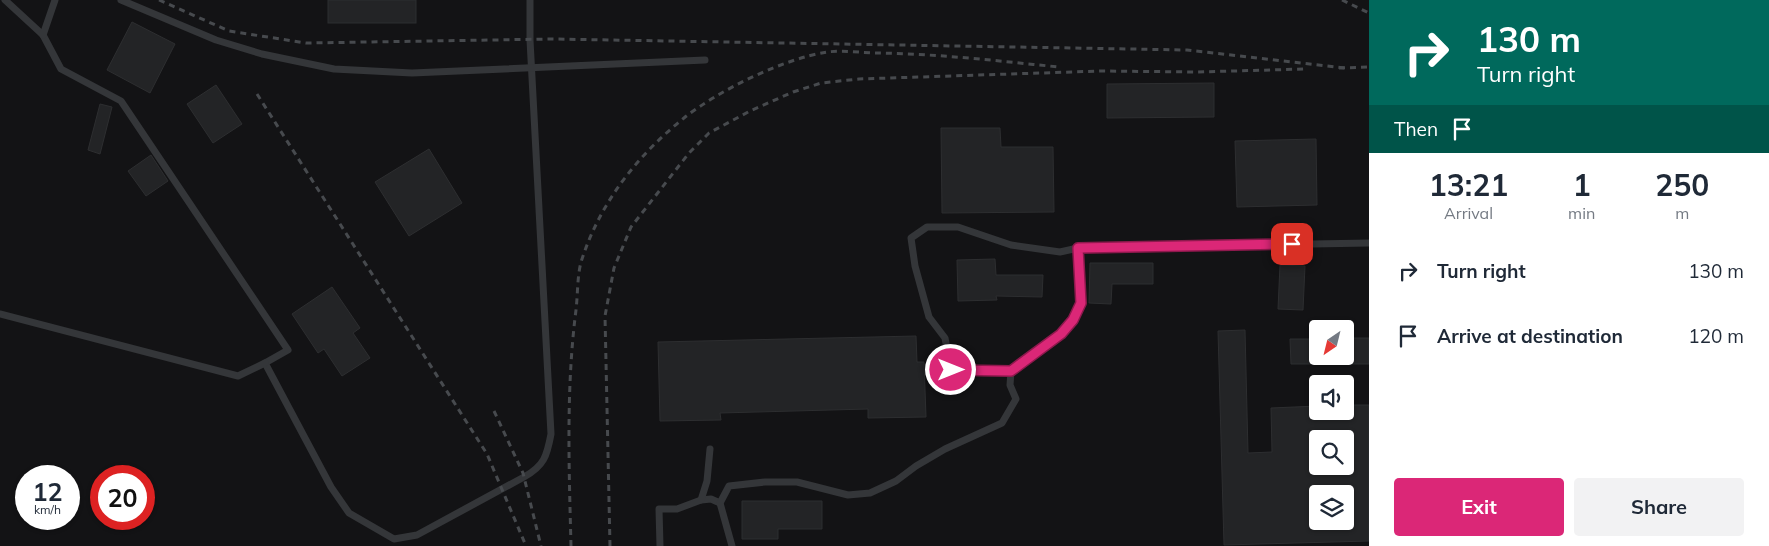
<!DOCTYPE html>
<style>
:root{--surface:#fff;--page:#f2f2f3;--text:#1f2937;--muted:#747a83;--accent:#db2777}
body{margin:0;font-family:Mulish,sans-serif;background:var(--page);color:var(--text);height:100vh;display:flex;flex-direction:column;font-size:19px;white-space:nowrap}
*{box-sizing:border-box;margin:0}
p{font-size:16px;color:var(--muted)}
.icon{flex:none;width:28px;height:28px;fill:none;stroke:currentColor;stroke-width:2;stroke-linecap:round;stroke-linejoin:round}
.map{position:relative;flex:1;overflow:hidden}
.panel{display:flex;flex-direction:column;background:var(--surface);width:400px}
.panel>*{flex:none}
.hud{background:#00695c;color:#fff;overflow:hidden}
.needle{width:32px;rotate:215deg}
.buttons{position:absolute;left:1309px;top:320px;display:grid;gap:10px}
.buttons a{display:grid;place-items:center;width:45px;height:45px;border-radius:5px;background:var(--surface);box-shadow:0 1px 4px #0004;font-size:25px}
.speed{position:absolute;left:15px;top:465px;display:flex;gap:10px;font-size:25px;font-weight:700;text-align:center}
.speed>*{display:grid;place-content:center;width:65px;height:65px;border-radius:50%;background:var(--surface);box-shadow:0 1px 4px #0004;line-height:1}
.speed small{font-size:12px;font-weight:400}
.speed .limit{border:8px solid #d22;background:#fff;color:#111}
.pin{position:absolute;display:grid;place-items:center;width:42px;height:42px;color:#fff;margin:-21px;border-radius:10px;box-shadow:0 2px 8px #0006}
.me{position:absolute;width:55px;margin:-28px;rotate:90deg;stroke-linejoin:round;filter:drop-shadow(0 0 4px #0008)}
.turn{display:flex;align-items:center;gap:18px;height:105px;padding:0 25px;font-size:22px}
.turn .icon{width:65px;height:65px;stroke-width:2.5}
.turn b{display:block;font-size:35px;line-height:42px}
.then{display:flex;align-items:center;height:48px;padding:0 25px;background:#0003;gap:10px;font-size:19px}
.eta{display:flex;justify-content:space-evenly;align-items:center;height:85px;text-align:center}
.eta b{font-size:30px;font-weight:700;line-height:35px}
.primary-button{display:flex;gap:10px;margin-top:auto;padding:10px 25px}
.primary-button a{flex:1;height:58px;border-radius:5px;background:var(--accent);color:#fff;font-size:20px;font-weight:700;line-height:58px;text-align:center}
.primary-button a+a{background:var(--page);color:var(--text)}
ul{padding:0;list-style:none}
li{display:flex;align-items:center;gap:15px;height:65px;padding:0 25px}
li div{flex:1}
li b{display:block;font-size:19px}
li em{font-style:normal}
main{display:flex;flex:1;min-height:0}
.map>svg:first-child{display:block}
.building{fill:#232426;stroke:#2d2e30;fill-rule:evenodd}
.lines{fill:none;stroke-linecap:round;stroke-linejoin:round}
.lane{stroke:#343639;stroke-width:7}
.rail{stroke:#474a4e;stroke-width:3;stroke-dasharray:6 5;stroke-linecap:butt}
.route-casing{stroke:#8e194d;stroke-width:12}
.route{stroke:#db2777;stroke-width:9}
</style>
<main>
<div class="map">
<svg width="1369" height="546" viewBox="0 0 1369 546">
<rect width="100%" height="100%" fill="#131315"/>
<g class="building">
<rect x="328" y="0" width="88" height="23"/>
<path d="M 132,22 L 175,44 L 150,93 L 107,70 Z"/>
<path d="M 1214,83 L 1214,117 L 1107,118 L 1107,84 Z"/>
<path d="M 216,85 L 242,124 L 213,143 L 187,104 Z"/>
<path d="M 100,104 L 112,107 L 100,154 L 88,150 Z"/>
<path d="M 941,128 L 1000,128 L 1001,147 L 1053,147 L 1054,212 L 942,213 Z"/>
<path d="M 1316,139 L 1317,205 L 1237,207 L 1235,141 Z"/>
<path d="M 429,149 L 462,203 L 409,236 L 375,182 Z"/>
<path d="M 151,155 L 168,181 L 146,196 L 128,171 Z"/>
<path d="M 995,259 L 996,275 L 1043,275 L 1042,297 L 996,296 L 997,300 L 958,301 L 957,260 Z"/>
<path d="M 1090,263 L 1153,263 L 1153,284 L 1112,284 L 1111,304 L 1089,303 Z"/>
<path d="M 1280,265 L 1305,266 L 1303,310 L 1278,309 Z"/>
<path d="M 332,287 L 360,328 L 353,333 L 370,358 L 342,376 L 324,349 L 318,353 L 292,314 Z"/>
<path d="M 1245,330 L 1248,453 L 1272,452 L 1271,408 L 1318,406 L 1318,411 L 1345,411 L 1345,405 L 1369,405 L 1369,541 L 1224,545 L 1218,331 ZM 1318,439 L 1345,439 L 1345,466 L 1318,466 ZM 1318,494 L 1345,494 L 1345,521 L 1318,521 Z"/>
<path d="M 916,336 L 917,362 L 924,362 L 926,417 L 868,418 L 868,409 L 720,413 L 721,420 L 660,421 L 658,342 Z"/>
<rect x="1345" y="338" width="24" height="26"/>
<path d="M 1290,339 L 1318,339 L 1318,364 L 1291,364 Z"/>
<path d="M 742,501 L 822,501 L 822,529 L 778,529 L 778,539 L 742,539 Z"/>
</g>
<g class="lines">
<g class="lane">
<path d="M 5,0 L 43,35 L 61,69 L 121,101 L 288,350 L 265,363 L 331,487 L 349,513 L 394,539 L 417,535 L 524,477 C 544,466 547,456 551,434 L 530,40 L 530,0"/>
<path d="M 121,0 L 216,40 L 262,54 L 334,69 L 412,73 L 705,60"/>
<path d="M 43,35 L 55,0"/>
<path d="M 1078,248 L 1060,252 L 1011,245 L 958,227 L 927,227 L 911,238 L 915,266 L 929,317 L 945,338 L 951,370 L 1011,371 L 1061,334 L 1073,320 L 1081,303 L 1078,248 L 1369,243"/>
<path d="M 0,314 L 238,376 L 265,363"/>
<path d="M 701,500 L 711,499 L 720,503"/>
<path d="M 660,546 L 659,509 L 677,509 L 701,500 L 707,481 L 710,449"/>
<path d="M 732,546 L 720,503 L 729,486 L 765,482 L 797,482 L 848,495 L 870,493 L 896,481 L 916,466 L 945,449 L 1002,423 L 1016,399 L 1010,385 L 1011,371"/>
</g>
<g class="rail">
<path d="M 159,0 L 229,31 L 306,43 L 553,39 L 1187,50 L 1345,68"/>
<path d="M 1342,0 L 1369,13"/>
<path d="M 1339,68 L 1369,67"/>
<path d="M 257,94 L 487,454 L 526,546"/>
<path d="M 494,411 L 523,473 L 541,546"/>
<path d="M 571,546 C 569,467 566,388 576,310 C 578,293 577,274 582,259 C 601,201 638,155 684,118 C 719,90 783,59 827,52 C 844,50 863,53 879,53 C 939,54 999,61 1059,67"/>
<path d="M 610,546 L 605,316 L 614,268 L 631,227 L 689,153 L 709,133 L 750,111 L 793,92 L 821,83 L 859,79 L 1101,71 L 1198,72 L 1304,69"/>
</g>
</g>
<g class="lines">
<defs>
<path id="route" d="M 951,370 L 1011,371 L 1061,334 L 1073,320 L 1081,303 L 1078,248 L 1292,244"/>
</defs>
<use href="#route" class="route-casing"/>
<use href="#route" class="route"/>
</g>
</svg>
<div class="buttons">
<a><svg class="needle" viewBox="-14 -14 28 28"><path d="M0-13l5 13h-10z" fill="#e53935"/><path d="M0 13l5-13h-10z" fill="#747a83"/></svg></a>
<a><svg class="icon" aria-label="sound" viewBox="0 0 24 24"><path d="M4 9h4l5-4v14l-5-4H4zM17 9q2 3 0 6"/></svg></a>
<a><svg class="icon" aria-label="search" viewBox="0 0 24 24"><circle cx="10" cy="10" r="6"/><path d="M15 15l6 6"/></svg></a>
<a><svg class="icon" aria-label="layers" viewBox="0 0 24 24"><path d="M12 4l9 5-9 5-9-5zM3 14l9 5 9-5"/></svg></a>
</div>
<div class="speed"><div>12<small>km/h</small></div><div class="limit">20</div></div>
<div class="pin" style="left:1292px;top:244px;background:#d93025"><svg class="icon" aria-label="arrive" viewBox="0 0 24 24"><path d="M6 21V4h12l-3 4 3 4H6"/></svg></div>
<svg class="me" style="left:951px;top:370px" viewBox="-20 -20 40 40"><circle r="17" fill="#db2777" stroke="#fff" stroke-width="3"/><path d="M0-11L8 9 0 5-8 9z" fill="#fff"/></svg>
</div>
<section class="panel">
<div class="hud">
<div class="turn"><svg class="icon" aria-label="right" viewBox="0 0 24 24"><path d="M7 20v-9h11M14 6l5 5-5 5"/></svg><div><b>130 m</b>Turn right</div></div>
<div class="then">Then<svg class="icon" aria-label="arrive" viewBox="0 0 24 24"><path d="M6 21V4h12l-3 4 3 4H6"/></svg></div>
</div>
<div class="eta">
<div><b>13:21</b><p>Arrival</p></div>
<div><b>1</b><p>min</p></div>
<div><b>250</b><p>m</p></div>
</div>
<ul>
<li><svg class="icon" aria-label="right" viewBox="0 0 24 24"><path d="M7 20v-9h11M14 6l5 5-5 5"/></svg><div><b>Turn right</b></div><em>130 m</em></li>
<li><svg class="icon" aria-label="arrive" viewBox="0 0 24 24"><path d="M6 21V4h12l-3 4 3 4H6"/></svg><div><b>Arrive at destination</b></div><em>120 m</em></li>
</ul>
<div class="primary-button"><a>Exit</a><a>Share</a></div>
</section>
</main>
